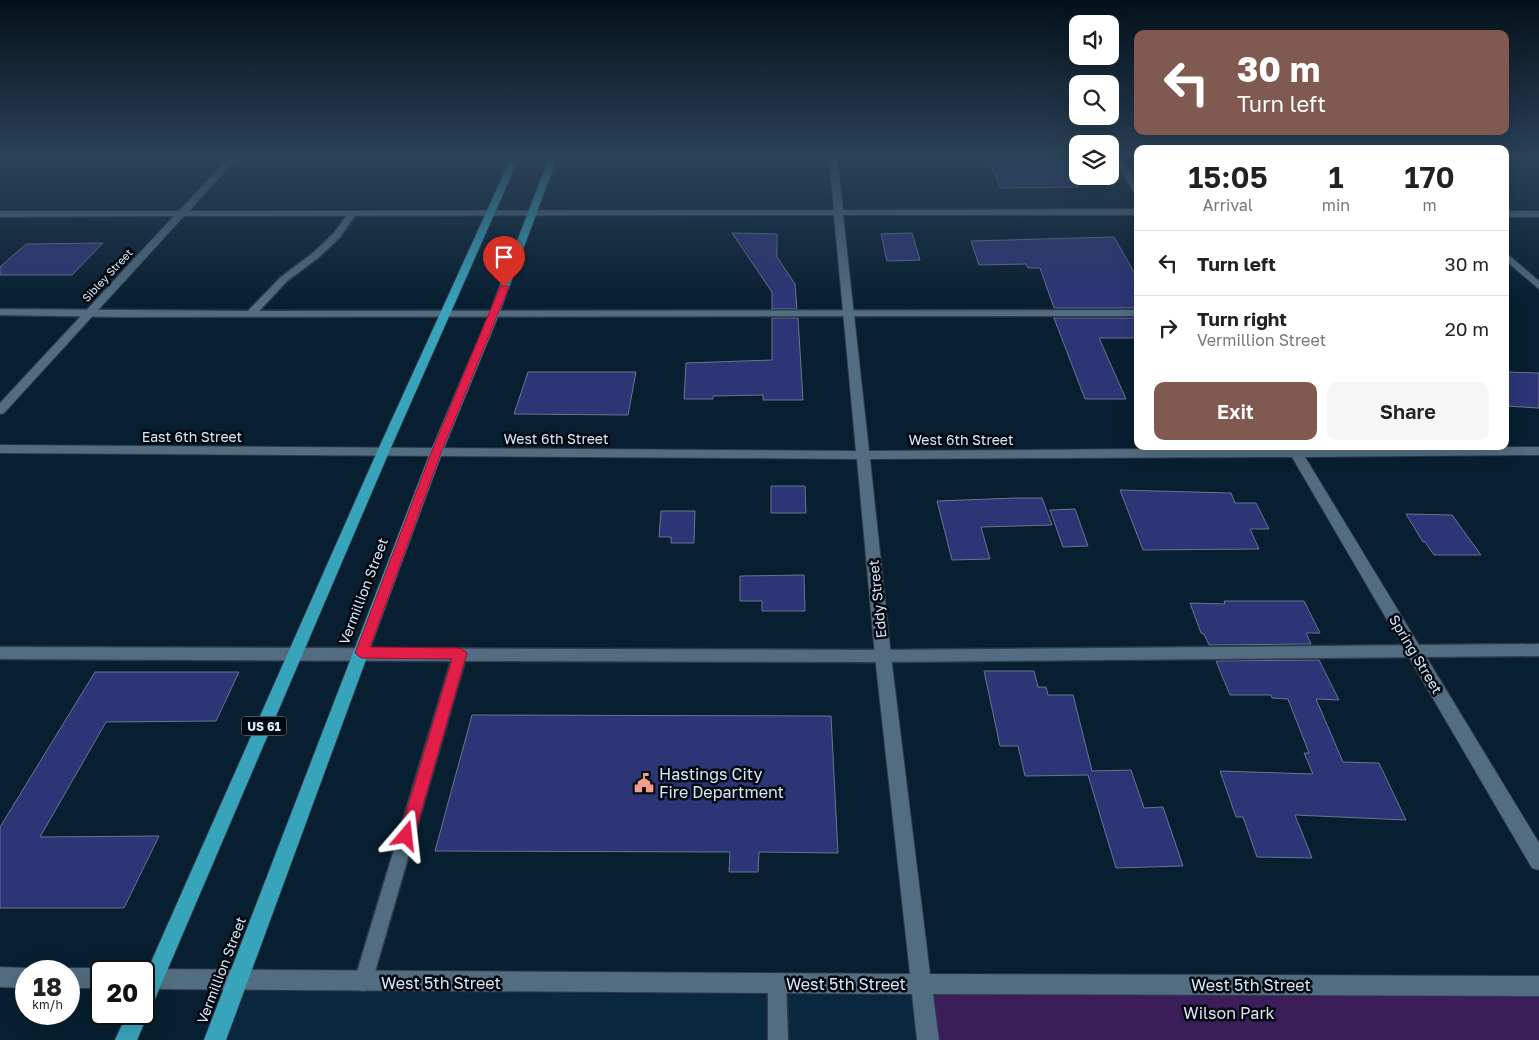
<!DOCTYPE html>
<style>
:root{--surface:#fff;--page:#f6f6f6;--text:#222;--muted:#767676;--line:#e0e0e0;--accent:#805a50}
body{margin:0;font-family:"Golos Text",sans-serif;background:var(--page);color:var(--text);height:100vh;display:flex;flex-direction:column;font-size:19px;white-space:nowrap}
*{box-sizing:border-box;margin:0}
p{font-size:16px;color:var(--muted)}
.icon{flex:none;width:28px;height:28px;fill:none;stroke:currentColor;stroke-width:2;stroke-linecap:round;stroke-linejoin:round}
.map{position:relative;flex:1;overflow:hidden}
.drawer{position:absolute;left:1134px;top:145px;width:375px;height:305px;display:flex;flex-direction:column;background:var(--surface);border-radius:10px;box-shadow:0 5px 20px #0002}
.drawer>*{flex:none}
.guide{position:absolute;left:1134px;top:30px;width:375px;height:105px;border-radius:10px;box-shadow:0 5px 20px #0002;background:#805a50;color:#fff;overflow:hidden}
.buttons{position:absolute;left:1069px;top:15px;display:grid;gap:10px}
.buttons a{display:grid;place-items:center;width:50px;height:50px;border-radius:10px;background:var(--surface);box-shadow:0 5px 20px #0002;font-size:25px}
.speed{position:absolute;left:15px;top:960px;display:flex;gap:10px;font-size:25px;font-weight:700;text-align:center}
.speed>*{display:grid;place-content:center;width:65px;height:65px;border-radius:50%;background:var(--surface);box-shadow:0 5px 20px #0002;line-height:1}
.speed small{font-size:12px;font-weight:400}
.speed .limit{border:2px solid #111;border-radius:8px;background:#fff;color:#111}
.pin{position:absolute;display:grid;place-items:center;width:42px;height:42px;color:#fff;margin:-51px -21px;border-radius:50% 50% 50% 0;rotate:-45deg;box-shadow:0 0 5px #0007}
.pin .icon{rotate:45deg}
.me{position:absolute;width:55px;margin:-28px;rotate:17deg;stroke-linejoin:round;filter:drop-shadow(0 0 4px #0008)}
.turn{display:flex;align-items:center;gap:18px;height:105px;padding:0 20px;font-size:22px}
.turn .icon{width:65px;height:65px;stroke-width:2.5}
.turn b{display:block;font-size:35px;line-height:42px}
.eta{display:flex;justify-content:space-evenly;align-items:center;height:85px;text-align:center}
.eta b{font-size:30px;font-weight:600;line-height:35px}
.action{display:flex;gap:10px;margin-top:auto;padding:10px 20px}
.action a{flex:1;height:58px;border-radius:10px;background:var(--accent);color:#fff;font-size:20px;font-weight:600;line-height:58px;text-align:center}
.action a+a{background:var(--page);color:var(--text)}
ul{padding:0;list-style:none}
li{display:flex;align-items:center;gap:15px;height:65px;padding:0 20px;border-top:1px solid var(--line)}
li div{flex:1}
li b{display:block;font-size:19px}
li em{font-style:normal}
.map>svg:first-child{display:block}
.built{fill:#09283f}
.green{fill:#3b1e59}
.building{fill:#2c3576;stroke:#6c7390}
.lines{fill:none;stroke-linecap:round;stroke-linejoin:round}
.service-casing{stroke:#303949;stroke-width:3}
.minor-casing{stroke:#303949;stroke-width:2}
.trunk-casing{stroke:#303949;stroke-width:2}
.service{fill:#526c81;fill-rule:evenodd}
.minor{fill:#526c81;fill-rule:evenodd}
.trunk{fill:#38a4bc;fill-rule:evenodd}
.route{fill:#e11d48;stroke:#92132f}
.labels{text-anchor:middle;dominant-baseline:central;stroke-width:5;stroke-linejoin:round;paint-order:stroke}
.far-street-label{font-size:11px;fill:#dae8f5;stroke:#020810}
.shield{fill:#020810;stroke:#99a5b0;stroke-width:1}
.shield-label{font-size:12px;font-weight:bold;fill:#dae8f5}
.street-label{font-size:14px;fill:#dae8f5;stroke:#020810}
.near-poi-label{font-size:16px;fill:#dae8f5;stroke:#020810;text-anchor:start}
.near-street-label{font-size:16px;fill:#dae8f5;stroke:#020810}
.near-park-label{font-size:16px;fill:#e7dff3;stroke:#020810}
</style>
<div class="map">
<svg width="1539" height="1040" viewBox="0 0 1539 1040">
<rect width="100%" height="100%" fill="#071f30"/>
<path class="built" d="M 238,980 L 922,984 L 928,1040 L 215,1040 Z"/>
<path class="green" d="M 922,984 L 1539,986 L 1539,1040 L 928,1040 Z"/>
<g class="building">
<path d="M 989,159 L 1078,159 L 1078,187 L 1000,188 Z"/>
<path d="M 732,233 L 777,234 L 777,257 L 795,284 L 797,309 L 772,309 L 772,292 Z"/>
<path d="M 912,233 L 920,260 L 887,261 L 881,234 Z"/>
<path d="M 1114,237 L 1138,279 L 1138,308 L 1054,308 L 1040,268 L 1028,268 L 1026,264 L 979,265 L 971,241 Z"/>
<path d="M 103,243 L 72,275 L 0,275 L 0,267 L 26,244 Z"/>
<path d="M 772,318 L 798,318 L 803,400 L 763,400 L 763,395 L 713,396 L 713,399 L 684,399 L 686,363 L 772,360 Z"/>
<path d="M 1054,318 L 1138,318 L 1138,338 L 1099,338 L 1126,399 L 1085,399 Z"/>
<path d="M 528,372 L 636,372 L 628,415 L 514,414 Z"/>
<path d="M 1505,372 L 1539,373 L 1539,408 L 1505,406 Z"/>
<path d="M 771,486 L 805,486 L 806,513 L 771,513 Z"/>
<path d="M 1120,490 L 1231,493 L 1235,503 L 1256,503 L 1269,529 L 1250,529 L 1259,549 L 1143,550 Z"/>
<path d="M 1016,498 L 1042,498 L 1052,525 L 981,527 L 990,559 L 952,560 L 937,501 Z"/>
<path d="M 1075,509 L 1088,546 L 1063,547 L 1050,510 Z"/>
<path d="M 661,511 L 695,511 L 694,543 L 671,543 L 671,537 L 659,537 Z"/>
<path d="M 1406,514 L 1452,515 L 1481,555 L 1434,555 L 1425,542 L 1423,542 Z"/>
<path d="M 804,575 L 805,611 L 762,611 L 762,601 L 740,601 L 740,576 Z"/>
<path d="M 1224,601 L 1304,601 L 1320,633 L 1306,633 L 1311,644 L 1209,645 L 1204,634 L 1201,633 L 1190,603 L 1225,604 Z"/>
<path d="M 1319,660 L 1339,700 L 1316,699 L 1343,762 L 1379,763 L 1406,820 L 1295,815 L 1312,858 L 1257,857 L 1243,817 L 1236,817 L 1220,771 L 1313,774 L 1304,753 L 1309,753 L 1288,699 L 1272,698 L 1271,695 L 1230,695 L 1216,661 Z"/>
<path d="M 984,671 L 1034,671 L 1038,687 L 1046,687 L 1048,695 L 1073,695 L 1092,771 L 1131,770 L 1144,808 L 1163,807 L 1183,866 L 1116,868 L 1088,775 L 1025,776 L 1018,746 L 1000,746 Z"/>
<path d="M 95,672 L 239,672 L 216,721 L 106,722 L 40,837 L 159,836 L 124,908 L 0,908 L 0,827 Z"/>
<path d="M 472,715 L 831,716 L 838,853 L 759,852 L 758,872 L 729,872 L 730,852 L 435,851 Z"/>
</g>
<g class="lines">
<defs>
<g id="service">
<path d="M 352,211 L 356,214 L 340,237 L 319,257 L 287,281 L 259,311 L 1138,310 L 1138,316 L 120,317 L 0,315 L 0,309 L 248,311 L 281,277 L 313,253 L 334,233 L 349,212 Z"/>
<path d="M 1539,644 L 1539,656 L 883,662 L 465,661 L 372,982 L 370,989 L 363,991 L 356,989 L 354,982 L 451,661 L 0,659 L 0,647 L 883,650 Z"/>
<path d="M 777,974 L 784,976 L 786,983 L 788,1040 L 768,1040 L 768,983 L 770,976 Z"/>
</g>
<g id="minor">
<path d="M 228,158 L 237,158 L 189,211 L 834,210 L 829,158 L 837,158 L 843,210 L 1138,209 L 1138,215 L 843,215 L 869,451 L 1287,448 L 1286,446 L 1300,448 L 1539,447 L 1539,455 L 1305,457 L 1539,843 L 1539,870 L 1532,868 L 1292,457 L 870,459 L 891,656 L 930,974 L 1539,976 L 1539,996 L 933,994 L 939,1040 L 917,1040 L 912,994 L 144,989 L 144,971 L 138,971 L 144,969 L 910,974 L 875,656 L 857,459 L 0,453 L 0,445 L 856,451 L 834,215 L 184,216 L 4,413 L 0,414 L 0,403 L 174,216 L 0,217 L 0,211 L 179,211 Z"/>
<path d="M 1112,158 L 1120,158 L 1138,184 L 1138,195 L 1135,194 Z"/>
<rect x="1505" y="211" width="34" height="6"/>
<path d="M 1505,252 L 1539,281 L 1539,289 L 1505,260 Z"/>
<path d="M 0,967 L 26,968 L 33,971 L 26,971 L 26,988 L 0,987 Z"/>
<path d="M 69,968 L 101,968 L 108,971 L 101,971 L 101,988 L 69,988 L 69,971 L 62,971 Z"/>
</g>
<g id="trunk">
<path d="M 511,158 L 519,158 L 389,452 L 151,1008 L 147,1010 L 148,1014 L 137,1040 L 115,1040 L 127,1014 L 144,1014 L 144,978 L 377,452 Z"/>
<path d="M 549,158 L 557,158 L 499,314 L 442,453 L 226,1040 L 204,1040 L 430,453 L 489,314 Z"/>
</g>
</defs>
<use href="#service" class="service-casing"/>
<use href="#minor" class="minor-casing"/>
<use href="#trunk" class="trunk-casing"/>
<use href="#service" class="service"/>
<use href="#minor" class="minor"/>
<use href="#trunk" class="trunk"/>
</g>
<linearGradient id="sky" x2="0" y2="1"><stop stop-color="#04111a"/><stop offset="0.52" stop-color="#2b4259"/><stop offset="1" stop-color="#2b4259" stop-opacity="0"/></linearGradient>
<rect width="1539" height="304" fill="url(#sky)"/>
<path class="route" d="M 504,285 L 509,287 L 441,453 L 370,647 L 460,648 L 467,653 L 414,836 L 412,841 L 406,844 L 401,841 L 399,836 L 452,659 L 361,658 L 355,653 L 431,453 L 500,287 Z"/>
<defs>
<symbol id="civic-bare" viewBox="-9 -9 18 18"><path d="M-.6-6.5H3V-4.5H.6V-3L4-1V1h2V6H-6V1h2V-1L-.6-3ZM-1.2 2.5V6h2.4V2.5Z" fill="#f49e89" stroke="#020810" stroke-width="2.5" paint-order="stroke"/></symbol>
</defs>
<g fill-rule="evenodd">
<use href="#civic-bare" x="630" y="769" width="28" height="28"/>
</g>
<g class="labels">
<g class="far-street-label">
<text transform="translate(107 275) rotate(-47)">Sibley Street</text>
</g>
<rect class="shield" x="241.5" y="716.5" width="45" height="19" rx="4"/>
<g class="shield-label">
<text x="264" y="726">US 61</text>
</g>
<g class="street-label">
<text x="192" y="436">East 6th Street</text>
<text x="556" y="438">West 6th Street</text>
<text x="961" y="439">West 6th Street</text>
<text transform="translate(363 591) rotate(-69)">Vermillion Street</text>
<text transform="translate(877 599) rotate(-96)">Eddy Street</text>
<text transform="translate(1416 654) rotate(59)">Spring Street</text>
<text transform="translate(221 970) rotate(-69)">Vermillion Street</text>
</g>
<g class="near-poi-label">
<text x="659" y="774">Hastings City<tspan x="659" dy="18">Fire Department</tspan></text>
</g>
<g class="near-street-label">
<text x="441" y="983">West 5th Street</text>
<text x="846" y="984">West 5th Street</text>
<text x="1251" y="985">West 5th Street</text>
</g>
<g class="near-park-label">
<text x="1229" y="1013">Wilson Park</text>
</g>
</g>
</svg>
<div class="buttons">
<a><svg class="icon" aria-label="sound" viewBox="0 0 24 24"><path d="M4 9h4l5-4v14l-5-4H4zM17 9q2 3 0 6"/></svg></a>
<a><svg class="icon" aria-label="search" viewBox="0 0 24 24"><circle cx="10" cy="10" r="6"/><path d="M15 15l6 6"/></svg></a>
<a><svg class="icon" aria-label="layers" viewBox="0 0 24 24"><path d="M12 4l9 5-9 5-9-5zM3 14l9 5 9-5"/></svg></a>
</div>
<div class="speed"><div>18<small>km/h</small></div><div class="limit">20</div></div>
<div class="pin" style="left:504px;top:287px;background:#d93025"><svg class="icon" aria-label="arrive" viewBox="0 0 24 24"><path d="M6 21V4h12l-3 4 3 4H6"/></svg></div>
<svg class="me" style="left:406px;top:836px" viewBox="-20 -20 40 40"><path d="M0-17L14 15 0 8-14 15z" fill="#e11d48" stroke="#fff" stroke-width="4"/></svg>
<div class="guide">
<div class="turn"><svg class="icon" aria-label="left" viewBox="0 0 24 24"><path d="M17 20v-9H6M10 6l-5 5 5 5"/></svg><div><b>30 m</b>Turn left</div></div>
</div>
<section class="drawer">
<div class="eta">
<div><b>15:05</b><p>Arrival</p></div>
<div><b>1</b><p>min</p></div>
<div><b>170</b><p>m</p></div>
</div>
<ul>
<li><svg class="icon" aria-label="left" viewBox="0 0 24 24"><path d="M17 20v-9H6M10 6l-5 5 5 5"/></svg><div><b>Turn left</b></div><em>30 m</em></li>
<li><svg class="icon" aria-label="right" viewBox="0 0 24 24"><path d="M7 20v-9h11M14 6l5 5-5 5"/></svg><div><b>Turn right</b><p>Vermillion Street</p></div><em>20 m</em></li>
</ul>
<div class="action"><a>Exit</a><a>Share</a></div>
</section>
</div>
